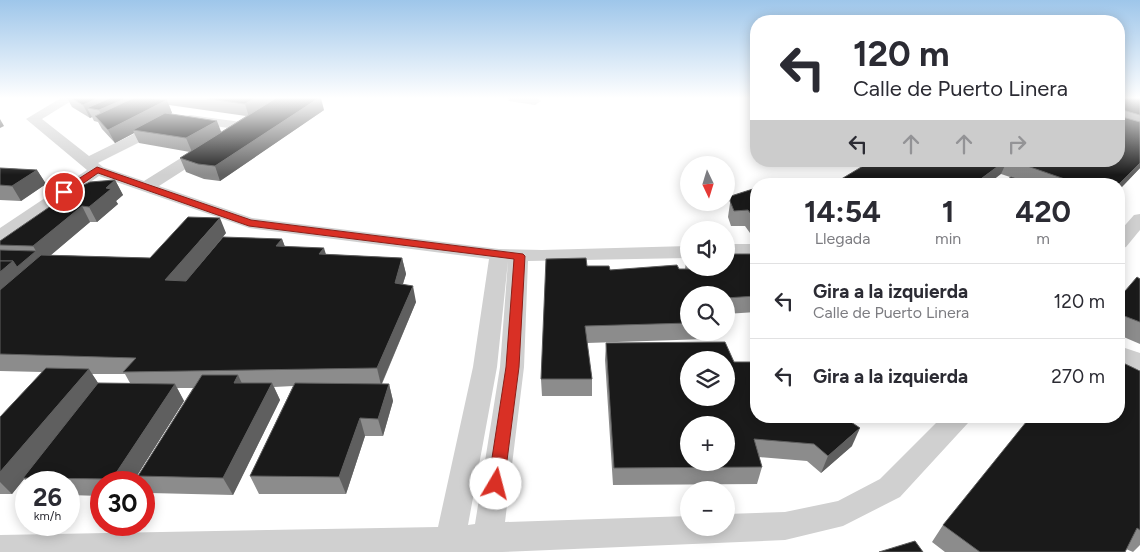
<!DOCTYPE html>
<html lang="es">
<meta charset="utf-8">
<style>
:root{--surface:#fff;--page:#f2f2f3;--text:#2b2b33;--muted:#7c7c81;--line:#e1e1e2}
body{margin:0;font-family:Figtree,sans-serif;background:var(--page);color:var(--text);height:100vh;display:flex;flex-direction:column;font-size:19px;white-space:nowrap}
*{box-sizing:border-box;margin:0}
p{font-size:16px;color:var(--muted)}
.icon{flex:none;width:28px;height:28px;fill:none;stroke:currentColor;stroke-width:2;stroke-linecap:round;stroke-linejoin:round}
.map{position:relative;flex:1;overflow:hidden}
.drawer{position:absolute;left:750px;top:178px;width:375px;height:245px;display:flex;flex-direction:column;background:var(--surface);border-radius:20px;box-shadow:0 2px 12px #0003}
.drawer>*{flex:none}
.top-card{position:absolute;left:750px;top:15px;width:375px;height:152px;border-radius:20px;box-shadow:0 2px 12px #0003;background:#fff;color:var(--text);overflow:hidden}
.needle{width:32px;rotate:176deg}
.tools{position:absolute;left:680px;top:156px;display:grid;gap:10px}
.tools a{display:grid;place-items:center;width:55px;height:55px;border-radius:50%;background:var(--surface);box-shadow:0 2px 12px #0003;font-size:25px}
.speed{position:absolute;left:15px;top:471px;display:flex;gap:10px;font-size:25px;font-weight:700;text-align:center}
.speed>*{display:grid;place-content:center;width:65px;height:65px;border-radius:50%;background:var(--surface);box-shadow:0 2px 12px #0003;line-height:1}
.speed small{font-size:12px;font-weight:400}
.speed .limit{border:8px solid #d22;background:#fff;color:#111}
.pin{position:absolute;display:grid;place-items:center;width:42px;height:42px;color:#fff;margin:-21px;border:2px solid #fff;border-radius:50%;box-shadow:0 1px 5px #0007}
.me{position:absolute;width:55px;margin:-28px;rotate:8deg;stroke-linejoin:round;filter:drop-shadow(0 0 4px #0008)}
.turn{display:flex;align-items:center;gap:18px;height:105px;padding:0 20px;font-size:22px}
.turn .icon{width:65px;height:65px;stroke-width:2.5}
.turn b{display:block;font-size:35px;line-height:42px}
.lanes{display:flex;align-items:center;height:48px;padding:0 20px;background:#0003;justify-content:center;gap:25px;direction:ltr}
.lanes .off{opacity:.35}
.eta{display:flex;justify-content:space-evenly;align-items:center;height:85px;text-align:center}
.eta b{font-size:30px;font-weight:700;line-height:35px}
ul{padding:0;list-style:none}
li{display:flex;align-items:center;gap:15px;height:75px;padding:0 20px;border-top:1px solid var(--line)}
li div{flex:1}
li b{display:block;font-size:19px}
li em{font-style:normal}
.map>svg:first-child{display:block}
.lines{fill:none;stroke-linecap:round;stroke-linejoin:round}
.minor{fill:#d0d0d0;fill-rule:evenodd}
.wall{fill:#8c8c8c;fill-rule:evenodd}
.shaded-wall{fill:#5f5f5f}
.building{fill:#1a1a1a;stroke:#5f5f5f;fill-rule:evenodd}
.route{fill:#d93025;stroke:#8d1f18}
</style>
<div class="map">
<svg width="1140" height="552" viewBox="0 0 1140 552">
<rect width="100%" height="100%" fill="#fff"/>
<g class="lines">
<g class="minor">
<path d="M 61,98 L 76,98 L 42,119 L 89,156 L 156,123 L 166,123 L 168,126 L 166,129 L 98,163 L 103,167 L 144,181 L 229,128 L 185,122 L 183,119 L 185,116 L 190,115 L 248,123 L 250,126 L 248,129 L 159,186 L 252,218 L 499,249 L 542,250 L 689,246 L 689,258 L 528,261 L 524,367 L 505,522 L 689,516 L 689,528 L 726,528 L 726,514 L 785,512 L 838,501 L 880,479 L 943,416 L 972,416 L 968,423 L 900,497 L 843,526 L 785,540 L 502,552 L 0,552 L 0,535 L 438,527 L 473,367 L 489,259 L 249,228 L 99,176 L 7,240 L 0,242 L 0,228 L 87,170 L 26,119 ZM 508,261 L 500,367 L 475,524 L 468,525 L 497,367 Z"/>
<path d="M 508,98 L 537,98 L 541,101 L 535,105 L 509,101 Z"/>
<path d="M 1140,214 L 1140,230 L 1126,247 L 1119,249 L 1119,232 L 1134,215 Z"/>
<rect x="726" y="244" width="30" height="12"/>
<path d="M 1119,346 L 1140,353 L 1140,370 L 1119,363 Z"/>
</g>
</g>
<g class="wall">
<path d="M 67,98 L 274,98 L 274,99 L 324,110 L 220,181 L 204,179 L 186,172 L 180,158 L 190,152 L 139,143 L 134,133 L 115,143 L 102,129 L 98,122 L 94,121 L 92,117 L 90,118 L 72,107 ZM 169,105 L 246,116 L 221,132 L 171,114 L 172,113 Z"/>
<path d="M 1119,98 L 1140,98 L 1140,168 L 1119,190 L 1119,184 L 1002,184 L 1010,177 L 1001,174 L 872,165 L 878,161 L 1119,161 Z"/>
<path d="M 0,168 L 37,170 L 46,184 L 21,201 L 0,200 Z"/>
<path d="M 115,180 L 123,195 L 116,201 L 118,204 L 97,222 L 90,222 L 51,255 L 150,258 L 226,233 L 198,266 L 282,239 L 285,247 L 326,254 L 402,258 L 406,274 L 403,284 L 416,302 L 382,384 L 389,384 L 393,401 L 383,436 L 365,436 L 346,494 L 259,494 L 250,476 L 293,386 L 274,387 L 280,400 L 233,495 L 150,493 L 144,484 L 144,482 L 142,482 L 138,476 L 193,388 L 177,388 L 184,401 L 133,482 L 101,482 L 101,496 L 69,495 L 69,482 L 27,482 L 24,479 L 12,494 L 0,494 L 0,417 L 42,372 L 0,371 L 0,241 ZM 92,374 L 125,374 L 130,383 L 98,383 Z"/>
<path d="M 756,188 L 756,232 L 750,233 L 745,226 L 731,226 L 728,217 L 731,196 Z"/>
<path d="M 756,254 L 756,312 L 726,314 L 726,295 L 689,295 L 689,332 L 708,332 L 706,339 L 587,343 L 592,379 L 592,396 L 542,396 L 541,379 L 610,270 L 685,269 L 687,255 L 689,255 L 689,268 L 726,268 Z"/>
<path d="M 1140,278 L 1140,344 L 1119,335 L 1119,298 Z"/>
<path d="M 606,343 L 734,362 L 852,446 L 821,473 L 807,461 L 759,457 L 762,467 L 757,484 L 613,485 L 605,360 Z"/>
<path d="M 1140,371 L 1140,545 L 1133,552 L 1126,549 L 1125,552 L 945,552 L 932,542 L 943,525 Z"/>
</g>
<g class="shaded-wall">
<path d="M 98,98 L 151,98 L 105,124 L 99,110 L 87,108 L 92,117 L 90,118 L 83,105 Z"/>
<path d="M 255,98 L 274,98 L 275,101 L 249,117 L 245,104 Z"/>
<path d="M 319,98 L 321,98 L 324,110 L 220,181 L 215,166 Z"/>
<path d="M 167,100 L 172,113 L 139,131 L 133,130 L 134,133 L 115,143 L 108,130 Z"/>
<path d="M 0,119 L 4,126 L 0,128 Z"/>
<path d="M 217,121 L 222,134 L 192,152 L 186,138 Z"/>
<path d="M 1005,161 L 1007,161 L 1001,174 L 988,184 L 974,184 Z"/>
<path d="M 1140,163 L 1140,168 L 1119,190 L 1119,184 Z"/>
<path d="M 37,170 L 46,184 L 21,201 L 12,186 Z"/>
<path d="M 115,180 L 123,195 L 116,201 L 118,204 L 97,222 L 89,207 L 106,188 Z"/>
<path d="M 82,206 L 90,222 L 0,298 L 0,272 L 13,261 L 36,251 L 33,246 Z"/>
<path d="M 220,218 L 226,233 L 173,297 L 165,280 Z"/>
<path d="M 282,239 L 288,255 L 276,246 Z"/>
<path d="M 324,248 L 329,264 L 319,254 Z"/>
<path d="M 402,258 L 406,274 L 398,299 L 395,283 Z"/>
<path d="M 413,286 L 416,302 L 381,385 L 377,368 Z"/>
<path d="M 89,369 L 100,386 L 23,478 L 24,479 L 12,494 L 0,482 L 0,472 Z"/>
<path d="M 238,375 L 246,392 L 234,383 Z"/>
<path d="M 272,383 L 280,400 L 233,495 L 223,478 Z"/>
<path d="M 175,384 L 184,401 L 133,482 L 114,482 L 112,479 Z"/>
<path d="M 389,384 L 393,401 L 383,436 L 378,419 Z"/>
<path d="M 360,418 L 365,436 L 346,494 L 339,477 Z"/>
<path d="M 860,428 L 852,446 L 821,473 L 828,456 Z"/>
</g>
<g class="building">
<path d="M 71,98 L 98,98 L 83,105 Z"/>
<path d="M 110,98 L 127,98 L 99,110 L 87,108 Z"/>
<path d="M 133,98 L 149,98 L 167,100 L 108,130 L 95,116 Z"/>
<path d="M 202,98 L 255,98 L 245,104 Z"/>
<path d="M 276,98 L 319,98 L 215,166 L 198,164 L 180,158 Z"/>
<path d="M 1119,98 L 1140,98 L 1140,115 L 1119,109 Z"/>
<path d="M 165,113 L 217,121 L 186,138 L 133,130 Z"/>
<path d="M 1119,116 L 1140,122 L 1140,163 L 1119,184 L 1079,184 L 1013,161 L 1119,161 Z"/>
<path d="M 878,161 L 1005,161 L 974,184 L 833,184 L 868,163 L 872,165 Z"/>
<path d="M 0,168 L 37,170 L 12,186 L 0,185 Z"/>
<path d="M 1011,177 L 1030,184 L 1002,184 Z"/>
<path d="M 115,180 L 106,188 L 111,189 L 89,207 L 82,206 L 33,246 L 0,245 L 0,241 L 77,188 L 90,182 Z"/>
<path d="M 783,180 L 804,180 L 806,184 L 771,184 Z"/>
<path d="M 756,188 L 756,217 L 753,217 L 748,210 L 734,211 L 730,201 L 731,196 Z"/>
<path d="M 188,217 L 220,218 L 165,280 L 186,281 L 223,237 L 282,239 L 276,246 L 324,248 L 319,254 L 402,258 L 395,283 L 413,286 L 377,368 L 123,372 L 136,358 L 0,354 L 0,290 L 41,255 L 150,258 Z"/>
<path d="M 0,250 L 36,251 L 17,267 L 13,261 L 0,261 Z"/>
<path d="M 726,254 L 756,254 L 756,296 L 726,298 L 726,295 L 689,295 L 689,323 L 585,326 L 592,379 L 541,379 L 546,259 L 586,258 L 587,266 L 609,266 L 610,270 L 677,265 L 679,269 L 691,269 L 691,268 L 726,268 Z"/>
<path d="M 0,261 L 13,261 L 0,272 Z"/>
<path d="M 1137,277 L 1140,279 L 1140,322 L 1119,314 L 1119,298 Z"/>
<path d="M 725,342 L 734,362 L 756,362 L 756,416 L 842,416 L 860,428 L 828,456 L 814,444 L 754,439 L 762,467 L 614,468 L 606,343 ZM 689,360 L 726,360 L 726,398 L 689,398 ZM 689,425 L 726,425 L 726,462 L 689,462 Z"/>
<path d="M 1119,361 L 1140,371 L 1140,530 L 1137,528 L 1125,552 L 980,552 L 943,525 L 1031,416 L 1119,416 Z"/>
<path d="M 46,368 L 89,369 L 0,472 L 0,417 Z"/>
<path d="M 202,375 L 238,375 L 234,383 L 272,383 L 223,478 L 138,476 Z"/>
<path d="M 98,383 L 175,384 L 112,479 L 23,478 Z"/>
<path d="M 295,383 L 389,384 L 378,419 L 360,418 L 339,477 L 250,476 Z"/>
<path d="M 915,541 L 923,552 L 879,552 Z"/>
</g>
<linearGradient id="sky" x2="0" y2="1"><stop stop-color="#9ec6ea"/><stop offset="0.56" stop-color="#fff"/><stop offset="1" stop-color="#fff" stop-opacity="0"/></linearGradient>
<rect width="1140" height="175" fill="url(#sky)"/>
<path class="route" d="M 97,167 L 251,220 L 523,254 L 525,256 L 519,367 L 504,484 L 502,489 L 496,491 L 490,489 L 488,484 L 506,367 L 514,259 L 249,226 L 98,173 L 68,194 L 61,194 L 61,190 Z"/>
</svg>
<div class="tools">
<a><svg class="needle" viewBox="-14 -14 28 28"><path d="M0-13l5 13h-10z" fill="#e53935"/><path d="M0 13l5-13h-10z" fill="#7c7c81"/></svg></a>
<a><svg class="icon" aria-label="sound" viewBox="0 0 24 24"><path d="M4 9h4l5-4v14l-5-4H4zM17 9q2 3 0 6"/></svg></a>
<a><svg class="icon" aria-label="search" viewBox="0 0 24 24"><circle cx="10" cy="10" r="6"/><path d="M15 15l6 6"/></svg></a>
<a><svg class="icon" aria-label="layers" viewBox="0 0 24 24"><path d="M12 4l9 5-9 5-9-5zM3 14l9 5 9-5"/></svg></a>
<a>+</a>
<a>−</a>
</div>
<div class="speed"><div>26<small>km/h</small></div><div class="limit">30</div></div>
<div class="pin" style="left:64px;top:192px;background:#d93025"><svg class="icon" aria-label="arrive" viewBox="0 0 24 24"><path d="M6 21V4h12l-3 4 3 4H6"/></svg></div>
<svg class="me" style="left:496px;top:484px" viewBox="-20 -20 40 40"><circle r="19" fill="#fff"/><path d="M0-13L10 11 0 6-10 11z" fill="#d93025"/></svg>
<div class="top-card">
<div class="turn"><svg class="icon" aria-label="left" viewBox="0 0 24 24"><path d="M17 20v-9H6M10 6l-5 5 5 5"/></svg><div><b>120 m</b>Calle de Puerto Linera</div></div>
<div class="lanes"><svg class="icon" aria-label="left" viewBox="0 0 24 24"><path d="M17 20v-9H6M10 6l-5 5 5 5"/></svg><svg class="icon off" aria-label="ahead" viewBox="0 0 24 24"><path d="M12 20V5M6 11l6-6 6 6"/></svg><svg class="icon off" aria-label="ahead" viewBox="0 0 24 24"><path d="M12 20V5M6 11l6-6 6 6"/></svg><svg class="icon off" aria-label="right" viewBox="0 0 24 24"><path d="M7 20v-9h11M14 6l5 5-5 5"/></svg></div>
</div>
<section class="drawer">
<div class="eta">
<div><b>14:54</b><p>Llegada</p></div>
<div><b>1</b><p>min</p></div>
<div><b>420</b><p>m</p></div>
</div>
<ul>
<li><svg class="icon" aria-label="left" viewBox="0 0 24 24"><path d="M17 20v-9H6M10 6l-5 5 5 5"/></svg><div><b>Gira a la izquierda</b><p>Calle de Puerto Linera</p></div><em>120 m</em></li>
<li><svg class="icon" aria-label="left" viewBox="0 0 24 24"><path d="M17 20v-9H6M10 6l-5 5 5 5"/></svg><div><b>Gira a la izquierda</b></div><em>270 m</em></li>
</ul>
</section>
</div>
